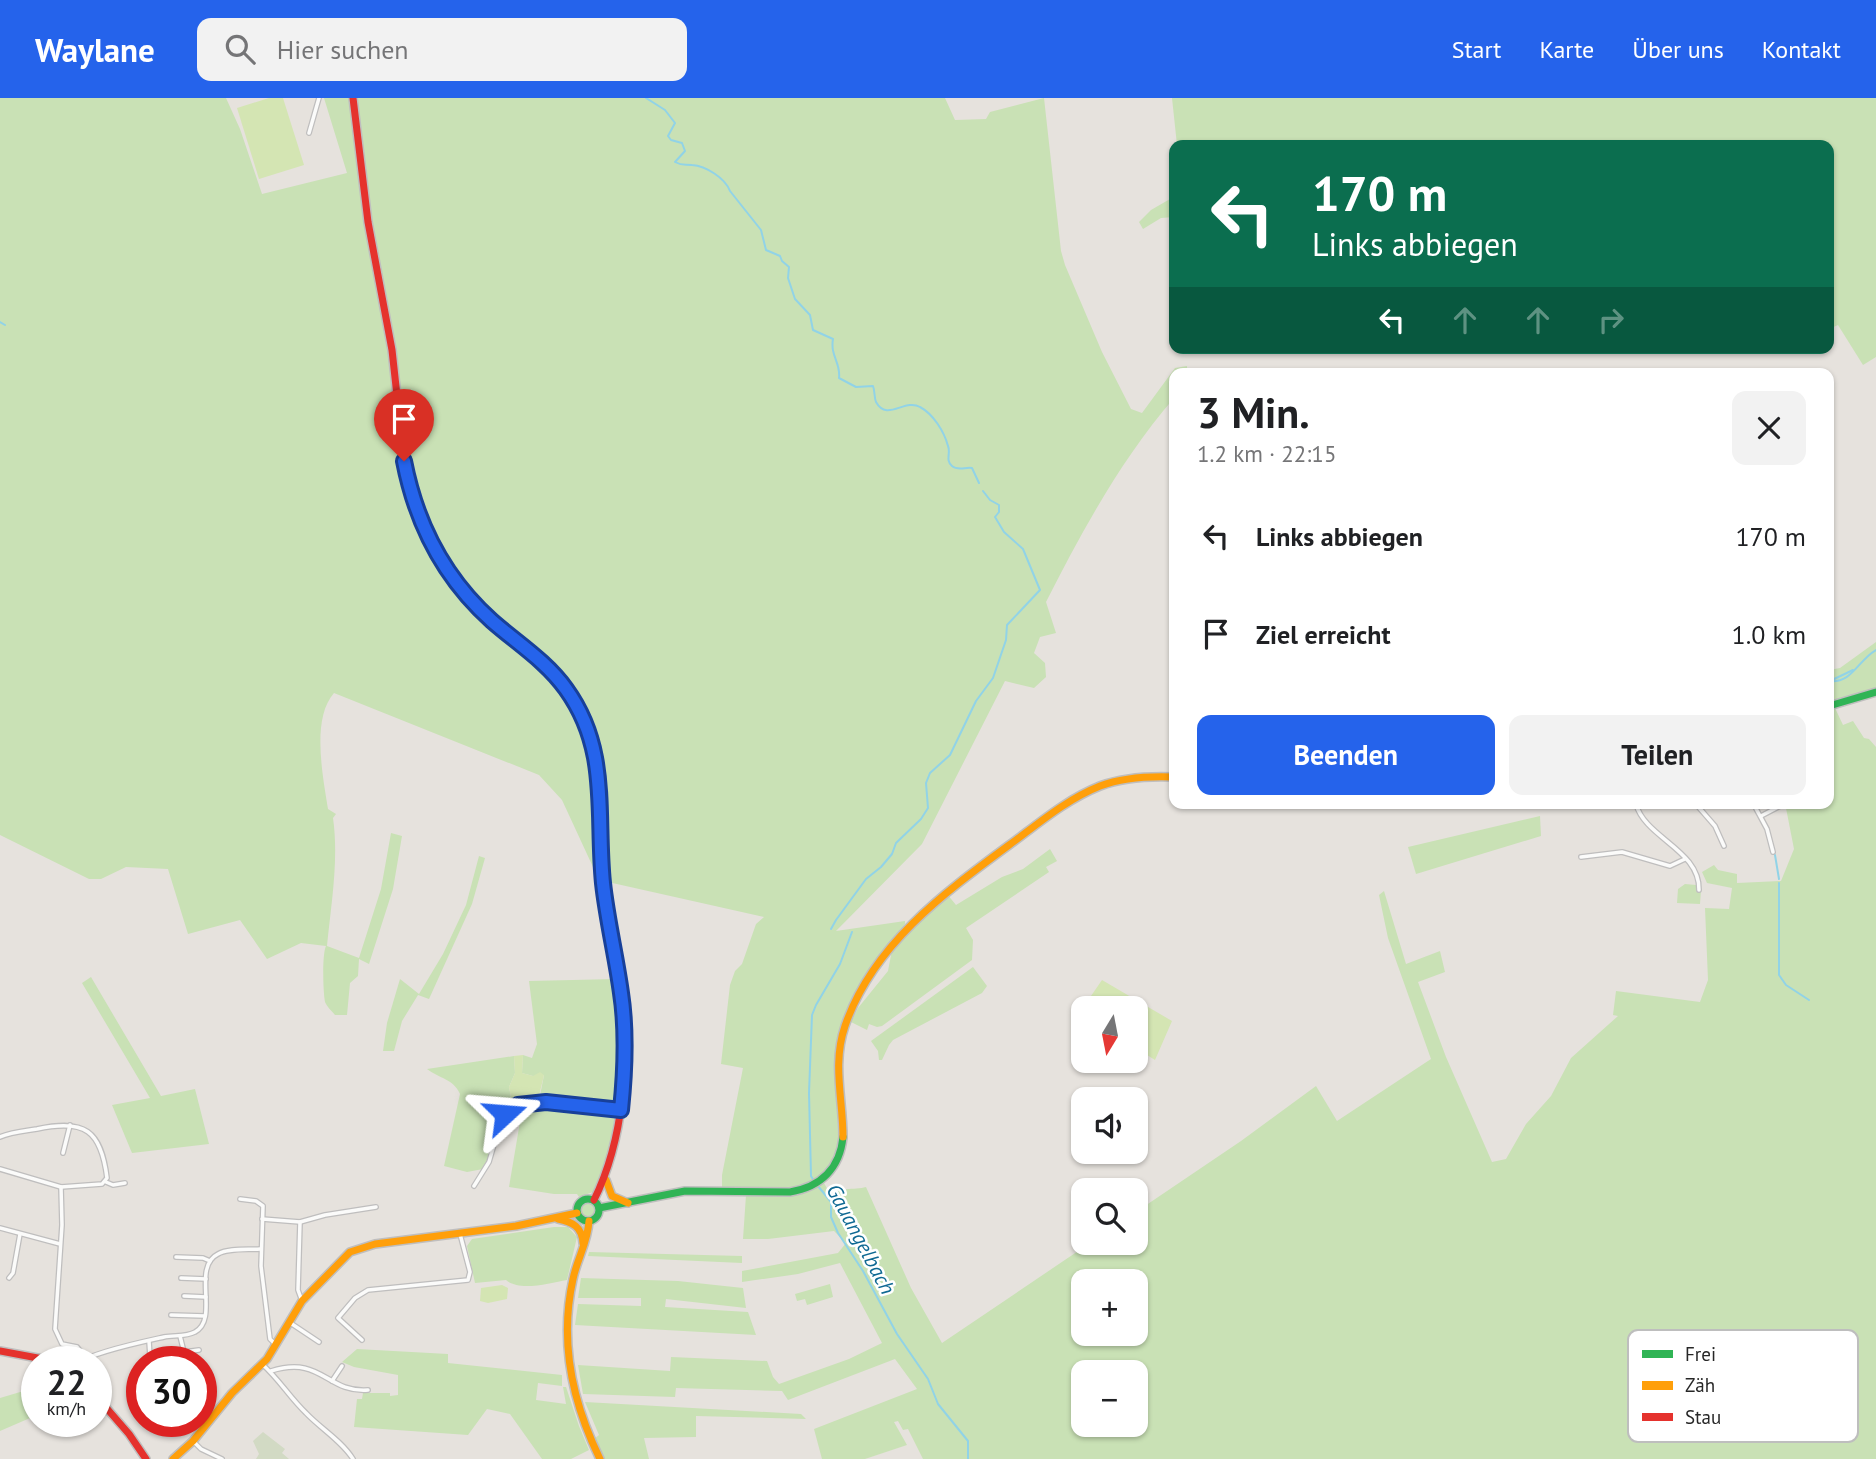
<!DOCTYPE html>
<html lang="de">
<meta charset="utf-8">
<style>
:root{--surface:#fff;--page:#f2f2f2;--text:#202124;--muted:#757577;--accent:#2563eb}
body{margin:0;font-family:"PT Sans",sans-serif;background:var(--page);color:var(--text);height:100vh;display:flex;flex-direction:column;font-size:26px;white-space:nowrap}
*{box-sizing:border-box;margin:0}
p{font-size:23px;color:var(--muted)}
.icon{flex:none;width:38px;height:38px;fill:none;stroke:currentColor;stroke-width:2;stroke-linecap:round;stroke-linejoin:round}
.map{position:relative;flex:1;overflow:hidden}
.panel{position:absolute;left:1169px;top:270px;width:665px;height:441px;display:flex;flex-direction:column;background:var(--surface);border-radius:14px;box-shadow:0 2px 5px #0004}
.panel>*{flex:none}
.banner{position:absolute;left:1169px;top:42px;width:665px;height:214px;border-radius:14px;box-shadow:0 2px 5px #0004;background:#0b6e4f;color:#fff;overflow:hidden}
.needle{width:46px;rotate:190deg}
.buttons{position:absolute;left:1071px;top:898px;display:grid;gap:14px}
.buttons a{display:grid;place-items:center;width:77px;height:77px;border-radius:14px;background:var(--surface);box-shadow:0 2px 5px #0004;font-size:35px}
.speed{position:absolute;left:21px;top:1248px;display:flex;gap:14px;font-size:35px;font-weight:700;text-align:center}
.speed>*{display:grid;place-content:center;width:91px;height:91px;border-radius:50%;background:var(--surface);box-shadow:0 2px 5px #0004;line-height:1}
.speed small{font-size:18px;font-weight:400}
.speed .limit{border:10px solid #d22;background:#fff;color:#111}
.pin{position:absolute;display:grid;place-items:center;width:60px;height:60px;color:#fff;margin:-72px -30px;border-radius:50% 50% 50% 0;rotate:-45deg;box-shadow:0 0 7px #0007}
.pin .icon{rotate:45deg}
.me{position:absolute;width:77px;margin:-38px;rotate:71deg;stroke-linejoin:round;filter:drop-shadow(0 0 5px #0008)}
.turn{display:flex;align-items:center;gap:24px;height:147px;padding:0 28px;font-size:32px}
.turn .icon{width:91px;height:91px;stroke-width:2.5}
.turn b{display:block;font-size:49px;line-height:60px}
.lanes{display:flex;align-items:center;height:66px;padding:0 28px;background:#0003;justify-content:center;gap:35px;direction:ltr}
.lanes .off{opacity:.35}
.round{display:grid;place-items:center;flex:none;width:74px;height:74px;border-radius:14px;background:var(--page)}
.head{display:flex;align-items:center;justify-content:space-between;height:119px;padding:0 28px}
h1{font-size:42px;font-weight:800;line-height:52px}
.button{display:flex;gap:14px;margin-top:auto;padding:14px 28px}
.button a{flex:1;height:80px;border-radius:14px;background:var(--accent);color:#fff;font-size:28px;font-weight:800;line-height:80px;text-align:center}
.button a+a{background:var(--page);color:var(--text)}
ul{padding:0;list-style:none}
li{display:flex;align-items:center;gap:21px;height:98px;padding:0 28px}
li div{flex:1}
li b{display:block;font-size:26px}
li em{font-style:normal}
header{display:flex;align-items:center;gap:42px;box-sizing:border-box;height:98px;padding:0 35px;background:var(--accent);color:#fff}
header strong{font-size:33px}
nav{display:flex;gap:38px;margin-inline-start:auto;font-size:24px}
.search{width:490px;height:63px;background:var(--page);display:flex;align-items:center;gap:18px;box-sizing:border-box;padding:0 24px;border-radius:14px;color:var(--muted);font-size:26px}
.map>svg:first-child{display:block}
.green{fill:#c9e1b5;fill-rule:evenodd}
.cemetery{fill:#d2dac4}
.pitch{fill:#d4e5b3}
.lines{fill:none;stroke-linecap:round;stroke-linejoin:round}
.stream{stroke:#91d3e7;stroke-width:2}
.street-casing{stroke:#bfbebe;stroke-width:6}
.fast-casing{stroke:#bfbebe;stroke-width:10}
.slow-casing{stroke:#bfbebe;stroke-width:10}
.jam-casing{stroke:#bfbebe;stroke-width:10}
.street{stroke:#fbfbfa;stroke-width:3.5}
.fast{stroke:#30b455;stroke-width:7}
.slow{stroke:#ff9f0a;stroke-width:7}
.jam{stroke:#e5322d;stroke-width:7}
.route-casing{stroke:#184099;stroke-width:18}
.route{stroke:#2563eb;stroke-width:12}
.labels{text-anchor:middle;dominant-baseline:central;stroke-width:5;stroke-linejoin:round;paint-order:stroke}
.water-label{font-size:21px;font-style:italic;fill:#0f6993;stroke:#fff}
.key{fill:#fff;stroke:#bebebe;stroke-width:2}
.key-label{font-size:19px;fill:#272727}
</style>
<header>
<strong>Waylane</strong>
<div class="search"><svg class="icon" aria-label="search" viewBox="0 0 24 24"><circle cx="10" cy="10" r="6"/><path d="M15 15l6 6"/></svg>Hier suchen</div>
<nav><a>Start</a><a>Karte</a><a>Über uns</a><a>Kontakt</a></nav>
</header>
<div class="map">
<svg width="1876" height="1361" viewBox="0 0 1876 1361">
<rect width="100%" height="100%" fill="#e6e2dd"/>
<g class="green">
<path d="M 0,0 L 226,0 L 240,31 L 262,96 L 347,75 L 324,0 L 945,0 L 955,22 L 986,21 L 990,14 L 1044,0 L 1061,153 L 1065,167 L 1102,254 L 1131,311 L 1142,315 L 1175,270 L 1187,268 L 1187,275 L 1174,275 L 1174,300 C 1122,360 1082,433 1046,504 L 1056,535 L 1040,539 L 1034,555 L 1045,565 L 1046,579 L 1034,590 L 1005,583 L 922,746 L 836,833 L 905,823 L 905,826 C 877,861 844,905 837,951 C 833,980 838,1008 838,1036 C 840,1103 767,1092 722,1090 L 722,1077 L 743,970 L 721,966 L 730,887 L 735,873 L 742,866 L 756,826 L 764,819 L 599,782 L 562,702 L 539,677 L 334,595 C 311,621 323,679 328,711 L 336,716 L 333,720 C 339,762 331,807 327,848 L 359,860 L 381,791 L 391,735 L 402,738 L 393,791 L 369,866 L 359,861 L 358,878 L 350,885 L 347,917 L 335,917 C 332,913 327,909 325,904 C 323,894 322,856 326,848 L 301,845 L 267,861 L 240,822 L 188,836 L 168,771 L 126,769 L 101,781 L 89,781 L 0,737 Z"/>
<path d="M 1172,0 L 1876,0 L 1876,259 L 1863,267 L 1838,227 L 1829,231 L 1829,47 L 1177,47 Z"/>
<path d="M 1170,101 L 1174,101 L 1174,119 L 1161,120 L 1143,131 L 1139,124 L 1151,112 Z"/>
<path d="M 1876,544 L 1876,591 L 1829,606 L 1829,572 L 1840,570 Z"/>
<path d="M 1835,610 L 1843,627 L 1853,623 L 1864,640 L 1869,641 L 1876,649 L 1876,1361 L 923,1361 L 908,1331 L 903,1332 L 898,1323 L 894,1324 L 907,1347 L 865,1361 L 822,1361 L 814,1331 L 917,1291 L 895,1261 L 788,1302 L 782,1293 L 676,1290 L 675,1299 L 583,1296 L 578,1267 L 670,1273 L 671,1259 L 767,1263 L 773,1279 L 779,1286 L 849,1261 L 882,1245 L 840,1165 L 798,1176 L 742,1184 L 742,1173 L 838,1155 L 846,1145 L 834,1133 L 768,1141 L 743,1141 L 746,1097 C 777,1098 796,1099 824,1085 L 829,1094 C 836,1090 855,1092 866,1089 L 911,1190 L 942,1245 L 1090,1145 L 1136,1144 L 1136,1114 L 1241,1043 L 1316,988 L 1337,1023 L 1431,961 L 1388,840 L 1379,797 L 1384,793 L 1406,866 L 1440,853 L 1445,874 L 1418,884 L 1446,959 L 1492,1064 L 1506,1061 L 1526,1026 L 1551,998 L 1571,960 L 1618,918 L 1613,917 L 1616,893 L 1700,904 L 1708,882 L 1705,810 L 1729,811 L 1732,790 L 1707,785 L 1702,774 L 1714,767 L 1718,772 L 1737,776 L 1737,785 L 1781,783 L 1794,751 L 1785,705 L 1829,705 L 1829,613 ZM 1083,1183 L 1136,1183 L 1136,1236 L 1083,1236 ZM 1083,1274 L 1136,1274 L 1136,1326 L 1083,1326 Z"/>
<path d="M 1540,718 L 1541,738 L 1416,776 L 1408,749 Z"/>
<path d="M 1050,751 L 1057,763 L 1046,769 L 1049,774 L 966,830 L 973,842 L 972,862 L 882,928 L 877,929 L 869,926 L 867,932 L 851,924 L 858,910 L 888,873 L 892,852 L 931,807 L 947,796 L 956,807 L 1002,779 L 1023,771 Z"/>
<path d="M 479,758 L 485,760 L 472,806 L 429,901 L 418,897 L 402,923 L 394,953 L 383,953 L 387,925 L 400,881 L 419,896 L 443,856 L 466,807 Z"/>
<path d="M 1685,786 L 1696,787 L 1697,792 L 1701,792 L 1700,806 L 1677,805 L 1678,791 Z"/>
<path d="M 973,869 L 987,888 L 982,895 L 893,942 L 889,947 L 882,962 L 879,962 L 878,953 L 871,943 Z"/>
<path d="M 91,879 L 161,998 L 195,991 L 209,1046 L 132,1055 L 112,1007 L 150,1000 L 82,885 Z"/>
<path d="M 616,881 L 622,924 L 622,980 L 607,1062 L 593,1094 L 579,1099 L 577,1096 L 554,1096 L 509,1089 L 523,1006 L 539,1003 L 544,977 L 533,978 L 522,975 L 523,957 L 532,960 L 537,946 L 529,883 Z"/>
<path d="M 514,958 L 515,975 L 509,989 L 512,1005 L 504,1004 L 490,1058 L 483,1071 L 467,1074 L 444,1068 L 460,996 C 454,981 438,980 427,971 Z"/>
<circle cx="588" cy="1112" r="9"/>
<path d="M 554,1129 L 568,1129 L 577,1139 L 567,1182 C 550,1185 519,1194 506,1182 L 475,1185 L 467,1148 L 472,1141 Z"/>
<path d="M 589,1154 L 742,1158 L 742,1165 L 588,1158 Z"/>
<path d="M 581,1180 L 678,1183 L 743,1190 L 746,1210 L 666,1201 L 665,1209 L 748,1214 L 756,1237 L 575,1227 L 578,1206 L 641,1208 L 641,1200 L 578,1200 Z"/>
<path d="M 830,1186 L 833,1199 L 807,1207 L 805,1201 L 797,1203 L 795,1196 Z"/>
<path d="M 357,1251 L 448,1256 L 448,1265 L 562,1277 L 562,1288 L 538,1285 L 536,1302 L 566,1306 L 563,1289 L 566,1289 L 579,1328 L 589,1352 L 571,1361 L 542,1361 L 510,1316 L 487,1311 L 468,1337 L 354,1329 L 357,1301 L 362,1301 L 363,1295 L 390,1295 L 390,1298 L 398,1297 L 398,1277 L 354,1269 L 342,1264 Z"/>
<path d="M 37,1289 L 37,1317 L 0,1333 L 0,1300 Z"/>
<path d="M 585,1304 L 801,1316 L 806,1321 L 696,1318 L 696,1339 L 644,1340 L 649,1361 L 603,1361 L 594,1341 L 599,1337 Z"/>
</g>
<path class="cemetery" d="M 263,1334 L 285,1351 L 282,1355 L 289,1361 L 256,1361 L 259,1356 L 253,1343 Z"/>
<g class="pitch">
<path d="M 269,0 L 283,0 L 304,67 L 259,81 L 237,10 Z"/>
<path d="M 1102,882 L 1172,923 L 1155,962 L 1136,950 L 1136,910 L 1083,910 L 1083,916 L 1080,914 Z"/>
<path d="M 523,957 L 522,975 L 533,978 L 540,974 L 544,977 L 537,1006 L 512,1005 L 509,989 L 515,975 L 514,958 Z"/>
<path d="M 502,1187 L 508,1190 L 507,1201 L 488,1205 L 480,1203 L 481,1190 Z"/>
</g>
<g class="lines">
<g class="stream">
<path d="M 646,0 L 665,12 L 675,25 L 668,38 L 671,42 L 682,45 L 685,53 L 675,64 C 682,68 685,66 692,67 C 706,68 725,80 730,93 L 761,132 L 766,152 L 780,158 L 782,163 L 789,169 L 788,180 L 795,201 L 810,217 L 813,232 L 833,241 C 830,258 841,265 839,280 L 856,289 L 873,288 C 875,293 874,299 876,304 C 887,324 905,300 920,309 C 933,316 944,333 948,348 C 951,355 945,362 952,368 C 958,373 965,369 972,370 L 979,385"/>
<path d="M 0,224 L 5,227"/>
<path d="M 1829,583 C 1852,586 1858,562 1876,552"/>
<path d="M 1830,583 L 1853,572"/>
<path d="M 1775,757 L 1779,781"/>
<path d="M 1779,785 L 1779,877 L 1786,887 L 1809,902"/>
<path d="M 831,831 L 836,822 L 866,781 L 881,769 L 892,756 L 896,745 L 921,721 L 928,710 L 926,685 L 930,675 L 950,657 L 976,603 L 993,580 L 1006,542 L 1007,527 L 1040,492 L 1023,451 L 1004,434 L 995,419 L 999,414 L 999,407 L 990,402 L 983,393"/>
<path d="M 814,1083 L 811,1078 L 809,995 L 812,917 L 816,907 L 840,866 L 852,834"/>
<path d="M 818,1088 L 831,1104 L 831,1119 L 838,1135 L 863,1173 L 897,1236 L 928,1281 L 938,1306 L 968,1343 L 968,1361"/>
</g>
<defs>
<g id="street">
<path d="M 309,35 L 319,0"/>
<path d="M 1695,705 L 1715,728 L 1724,748"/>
<path d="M 1753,705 L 1767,731 L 1773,754"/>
<path d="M 1636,706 C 1645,740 1700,752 1699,792"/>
<path d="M 1761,718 L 1784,706"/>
<path d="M 1581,759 L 1622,754 L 1670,768 L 1685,761"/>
<path d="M 0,1039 C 11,1034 25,1033 37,1031 C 85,1021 101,1032 107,1080 L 102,1086 L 61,1089 L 0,1071"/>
<path d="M 63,1055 L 70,1027"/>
<path d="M 106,1084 L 113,1087 L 125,1085"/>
<path d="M 474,1088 L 489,1064 L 502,1019 L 515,1008 L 549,1004 L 619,1011"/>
<path d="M 61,1089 L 62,1127 L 55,1231 L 62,1246 L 77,1249 L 86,1260"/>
<path d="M 240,1101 L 256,1103 L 263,1108 L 261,1168 L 270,1241 L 276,1247"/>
<path d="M 262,1121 L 300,1124 L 325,1117 L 376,1109"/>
<path d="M 300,1124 L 298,1192 L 302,1203"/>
<path d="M 0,1130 L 60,1146"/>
<path d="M 176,1159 L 203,1160 L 210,1163"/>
<path d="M 9,1180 L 13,1175 L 20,1136"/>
<path d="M 181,1180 L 206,1181"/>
<path d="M 184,1198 L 206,1199"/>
<path d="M 171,1217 L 205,1218"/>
<path d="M 289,1224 L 319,1244"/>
<path d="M 180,1238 L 184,1254 L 199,1252"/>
<path d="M 362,1242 L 338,1220 L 355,1200 L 368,1192 L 468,1182 L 470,1174 L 460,1136"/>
<path d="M 149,1243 L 150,1259"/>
<path d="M 81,1264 C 93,1254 146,1243 164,1239 C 174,1237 186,1239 195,1234 C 220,1221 191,1169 218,1156 C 229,1150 247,1152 260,1151"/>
<path d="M 262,1266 C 279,1281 290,1300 306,1315 C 320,1330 342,1343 353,1361"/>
<path d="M 271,1273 C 322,1257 326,1295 368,1292"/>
<path d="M 332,1283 L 342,1268"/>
<path d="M 193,1343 L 201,1351 L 222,1361"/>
</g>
<g id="fast">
<path d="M 1829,608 L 1876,594"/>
<circle cx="588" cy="1112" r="11"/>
<path d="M 599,1110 L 685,1093 L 790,1094 C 821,1089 840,1070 843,1039"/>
</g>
<g id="slow">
<path d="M 399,316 C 408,398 429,468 494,525 C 528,554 556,572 578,612"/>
<path d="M 843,1039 C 843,1001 832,966 845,928 C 874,843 951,790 1020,739 C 1045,720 1070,700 1100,688 C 1124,679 1149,678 1174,679"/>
<path d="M 606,1082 L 612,1098 L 628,1105"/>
<path d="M 558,1121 C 573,1124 582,1129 583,1145"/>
<path d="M 589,1123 C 588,1144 577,1161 573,1181 C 559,1244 572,1304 600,1361"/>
<path d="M 173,1361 L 193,1343 L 232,1295 L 267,1261 L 302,1203 L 350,1154 L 375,1146 L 516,1128 L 577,1115"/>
</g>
<g id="jam">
<path d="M 353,0 L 368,124 L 392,252 L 399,316"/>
<path d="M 578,612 C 607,667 598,719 603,779 C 606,817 617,855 622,894 C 630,960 624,1042 594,1102"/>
<path d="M 0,1253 L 59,1264"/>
<path d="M 96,1298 L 129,1336 L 146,1361"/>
</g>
</defs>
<use href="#street" class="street-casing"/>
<use href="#fast" class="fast-casing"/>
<use href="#slow" class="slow-casing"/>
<use href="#jam" class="jam-casing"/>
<use href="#street" class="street"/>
<use href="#fast" class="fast"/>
<use href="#slow" class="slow"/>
<use href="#jam" class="jam"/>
</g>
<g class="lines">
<defs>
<path id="route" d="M 404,363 C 416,425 444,480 492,523 C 517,545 546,563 566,591 C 610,652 596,715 603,785 C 607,822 616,858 621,895 C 627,934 625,973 621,1012 L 546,1004 L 518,1007 L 505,1016"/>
</defs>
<use href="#route" class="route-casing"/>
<use href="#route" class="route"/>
</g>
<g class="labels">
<g class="water-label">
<text transform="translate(861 1141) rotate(62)">Gauangelbach</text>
</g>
</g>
<rect x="1628" y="1232" width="230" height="112" rx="10" class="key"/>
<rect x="1642" y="1252" width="31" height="8" fill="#30b455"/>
<rect x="1642" y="1283" width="31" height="9" fill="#ff9f0a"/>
<rect x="1642" y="1315" width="31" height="8" fill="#e5322d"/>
<g class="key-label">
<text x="1685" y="1263">Frei</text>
<text x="1685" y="1294">Zäh</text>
<text x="1685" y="1326">Stau</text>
</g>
</svg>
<div class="buttons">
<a><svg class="needle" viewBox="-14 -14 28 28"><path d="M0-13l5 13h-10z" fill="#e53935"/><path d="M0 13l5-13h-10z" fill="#757577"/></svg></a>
<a><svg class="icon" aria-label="sound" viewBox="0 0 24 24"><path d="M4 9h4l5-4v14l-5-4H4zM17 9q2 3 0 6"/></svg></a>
<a><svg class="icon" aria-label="search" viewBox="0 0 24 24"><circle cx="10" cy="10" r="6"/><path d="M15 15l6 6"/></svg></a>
<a>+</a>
<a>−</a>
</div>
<div class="speed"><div>22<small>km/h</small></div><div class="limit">30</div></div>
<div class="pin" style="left:404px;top:363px;background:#d93025"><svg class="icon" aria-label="arrive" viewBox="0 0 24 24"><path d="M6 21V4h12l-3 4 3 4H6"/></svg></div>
<svg class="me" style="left:505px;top:1016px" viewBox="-20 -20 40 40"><path d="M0-17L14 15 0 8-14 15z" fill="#2563eb" stroke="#fff" stroke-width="4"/></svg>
<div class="banner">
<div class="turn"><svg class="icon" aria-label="left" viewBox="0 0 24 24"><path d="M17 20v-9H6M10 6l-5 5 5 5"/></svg><div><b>170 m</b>Links abbiegen</div></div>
<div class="lanes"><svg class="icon" aria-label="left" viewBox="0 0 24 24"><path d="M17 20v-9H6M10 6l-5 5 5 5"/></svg><svg class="icon off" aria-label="ahead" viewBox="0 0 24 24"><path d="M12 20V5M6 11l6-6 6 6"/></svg><svg class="icon off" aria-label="ahead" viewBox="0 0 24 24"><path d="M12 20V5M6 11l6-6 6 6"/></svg><svg class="icon off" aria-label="right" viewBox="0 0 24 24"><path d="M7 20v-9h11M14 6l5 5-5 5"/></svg></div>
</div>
<section class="panel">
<div class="head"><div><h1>3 Min.</h1><p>1.2 km · 22:15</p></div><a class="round"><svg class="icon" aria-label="close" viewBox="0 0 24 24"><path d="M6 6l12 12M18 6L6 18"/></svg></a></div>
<ul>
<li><svg class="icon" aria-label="left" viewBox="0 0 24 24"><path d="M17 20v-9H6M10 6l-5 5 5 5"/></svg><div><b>Links abbiegen</b></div><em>170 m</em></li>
<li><svg class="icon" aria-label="arrive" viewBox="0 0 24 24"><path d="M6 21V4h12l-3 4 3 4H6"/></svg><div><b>Ziel erreicht</b></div><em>1.0 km</em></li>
</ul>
<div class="button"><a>Beenden</a><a>Teilen</a></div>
</section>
</div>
